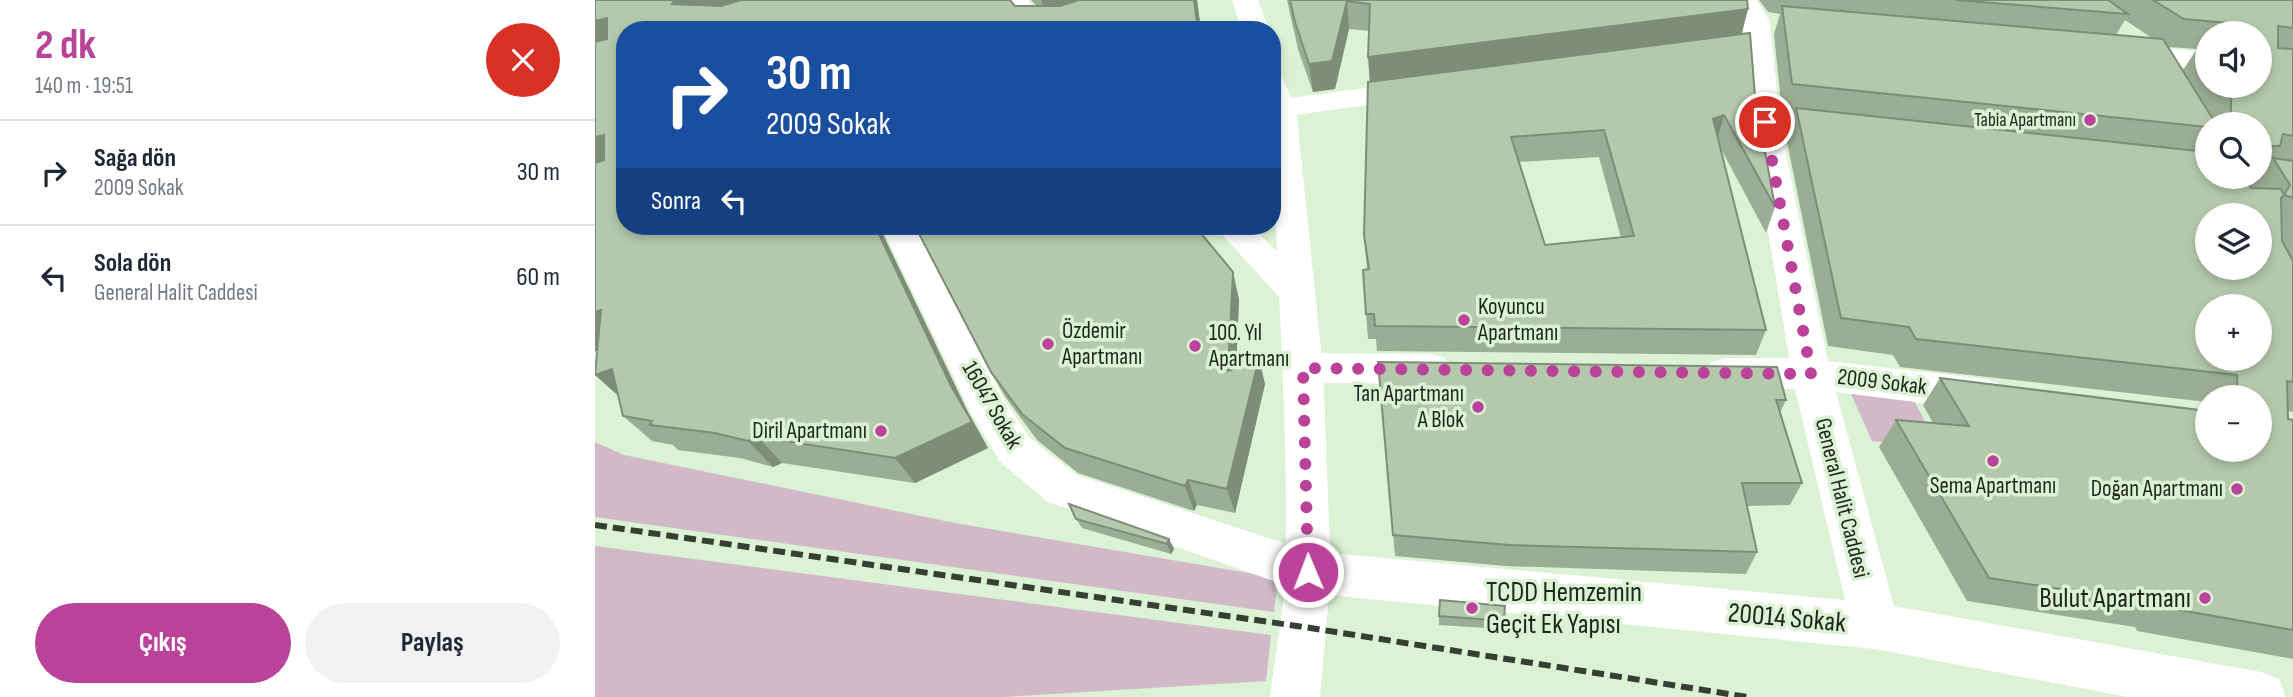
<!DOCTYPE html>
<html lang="tr">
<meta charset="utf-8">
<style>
:root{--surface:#fff;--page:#f2f2f3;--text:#1f2937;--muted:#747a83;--line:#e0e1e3;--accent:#ba4298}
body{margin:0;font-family:"Sofia Sans Condensed",sans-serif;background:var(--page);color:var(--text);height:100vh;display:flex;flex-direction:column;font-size:26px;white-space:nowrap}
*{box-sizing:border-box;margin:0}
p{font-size:23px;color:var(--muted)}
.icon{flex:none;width:38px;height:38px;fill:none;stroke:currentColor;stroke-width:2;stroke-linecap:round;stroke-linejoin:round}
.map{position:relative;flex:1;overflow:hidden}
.panel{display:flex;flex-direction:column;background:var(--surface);width:595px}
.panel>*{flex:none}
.guide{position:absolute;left:21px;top:21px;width:665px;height:214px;border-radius:28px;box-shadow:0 4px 10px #0003;background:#1a4fa0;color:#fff;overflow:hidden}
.fabs{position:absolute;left:1600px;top:21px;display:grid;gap:14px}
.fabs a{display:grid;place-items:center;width:77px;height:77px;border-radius:50%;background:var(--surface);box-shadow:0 4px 10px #0003;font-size:35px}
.pin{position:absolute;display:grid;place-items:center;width:60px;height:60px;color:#fff;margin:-30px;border:4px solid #fff;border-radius:50%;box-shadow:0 2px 7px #0007}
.me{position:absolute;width:77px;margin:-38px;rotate:359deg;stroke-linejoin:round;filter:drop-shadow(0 0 5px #0008)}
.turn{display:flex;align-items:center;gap:24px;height:147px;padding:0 35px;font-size:32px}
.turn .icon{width:91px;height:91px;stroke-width:2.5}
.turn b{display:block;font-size:49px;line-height:60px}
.then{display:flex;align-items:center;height:66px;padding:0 35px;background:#0003;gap:14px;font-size:26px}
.round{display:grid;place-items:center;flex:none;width:74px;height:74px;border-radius:37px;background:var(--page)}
.summary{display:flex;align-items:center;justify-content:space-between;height:119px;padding:0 35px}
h1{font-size:42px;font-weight:700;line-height:52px;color:var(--accent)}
.primary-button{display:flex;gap:14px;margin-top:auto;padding:14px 35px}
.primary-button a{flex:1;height:80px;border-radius:42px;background:var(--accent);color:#fff;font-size:28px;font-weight:700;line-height:80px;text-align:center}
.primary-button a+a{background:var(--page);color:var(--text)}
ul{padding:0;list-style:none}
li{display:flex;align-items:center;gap:21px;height:105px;padding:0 35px;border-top:2px solid var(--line)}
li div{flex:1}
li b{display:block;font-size:26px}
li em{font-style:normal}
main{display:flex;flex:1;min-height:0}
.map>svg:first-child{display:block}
.green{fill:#d1b9c8}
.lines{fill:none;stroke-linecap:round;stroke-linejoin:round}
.minor{fill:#fff;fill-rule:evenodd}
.major{fill:#fff;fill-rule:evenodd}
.rail{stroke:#363f32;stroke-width:6;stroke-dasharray:12 6;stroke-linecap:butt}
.wall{fill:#9bad94;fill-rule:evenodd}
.shaded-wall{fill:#7e8d78}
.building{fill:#b4c9ac;stroke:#7e8d78;stroke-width:2;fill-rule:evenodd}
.route{stroke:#ba4298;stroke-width:12;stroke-dasharray:0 21.6}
.poi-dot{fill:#ba4298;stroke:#dcf2d4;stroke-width:2.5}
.labels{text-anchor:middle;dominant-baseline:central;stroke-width:7;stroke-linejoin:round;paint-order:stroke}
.far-poi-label{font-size:19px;fill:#1e261b;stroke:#dcf2d4;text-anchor:end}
.poi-label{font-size:23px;fill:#1e261b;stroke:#dcf2d4;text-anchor:start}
.street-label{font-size:23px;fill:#1e261b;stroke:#dcf2d4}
.near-poi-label{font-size:28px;fill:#1e261b;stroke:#dcf2d4;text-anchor:start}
.near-street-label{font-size:28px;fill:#1e261b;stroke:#dcf2d4}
</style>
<main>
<section class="panel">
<div class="summary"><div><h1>2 dk</h1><p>140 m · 19:51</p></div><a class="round" style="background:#d93025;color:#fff"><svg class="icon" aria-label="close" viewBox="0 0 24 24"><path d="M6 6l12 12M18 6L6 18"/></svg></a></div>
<ul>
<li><svg class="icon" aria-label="right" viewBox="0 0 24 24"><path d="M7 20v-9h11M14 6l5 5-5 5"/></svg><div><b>Sağa dön</b><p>2009 Sokak</p></div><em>30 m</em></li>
<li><svg class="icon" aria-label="left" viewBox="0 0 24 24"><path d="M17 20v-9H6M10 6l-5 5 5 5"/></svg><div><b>Sola dön</b><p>General Halit Caddesi</p></div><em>60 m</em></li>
</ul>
<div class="primary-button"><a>Çıkış</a><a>Paylaş</a></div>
</section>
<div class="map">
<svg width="1698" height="697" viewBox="0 0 1698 697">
<rect width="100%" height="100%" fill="#dcf2d4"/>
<g class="green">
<path d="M 1252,385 L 1313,390 L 1344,447 L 1277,441 Z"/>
<path d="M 0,442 L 29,455 L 360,523 L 683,578 L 679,612 L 0,517 Z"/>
<path d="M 0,546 L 676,635 L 671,681 L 408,697 L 0,697 Z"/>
</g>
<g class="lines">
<g class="minor">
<path d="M 406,0 L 433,0 L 459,30 L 430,30 Z"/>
<path d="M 1136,0 L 1162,0 L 1175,22 L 1185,122 L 1233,361 L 1391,379 L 1405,384 L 1411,395 L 1405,406 L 1391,411 L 1241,392 L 1299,606 L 1666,672 L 1684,679 L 1691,697 L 1533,697 L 1280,649 L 713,593 L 453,502 L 405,462 L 375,411 L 286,226 L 320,226 L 409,399 L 435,438 L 482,475 L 713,551 L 1250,600 L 1200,389 L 1130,388 L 1116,384 L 1110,373 L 1116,362 L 1130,358 L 1194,358 L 1155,122 L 1147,22 Z"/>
<path d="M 1529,44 L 1612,52 L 1612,70 L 1519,59 L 1515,53 L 1519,47 Z"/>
<path d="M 826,81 L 836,84 L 841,90 L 836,96 L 686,117 L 677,115 L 677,101 L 686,99 Z"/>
<path d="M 619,226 L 656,226 L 714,283 L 719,292 L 714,301 L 701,305 L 688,301 Z"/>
<path d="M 708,353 L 836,354 L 850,358 L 856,369 L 850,380 L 836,384 L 708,383 L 694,379 L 688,368 L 694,357 Z"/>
</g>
<g class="major">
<path d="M 637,0 L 663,0 L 674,30 L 646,30 Z"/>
<path d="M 677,74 L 687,77 L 701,108 L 728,368 L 736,572 L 725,697 L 675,697 C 680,655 689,612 690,570 C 695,404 677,240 677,74 Z"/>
</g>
<path class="rail" d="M 0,525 L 709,627 L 1153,697"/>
</g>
<g class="wall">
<path d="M 0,0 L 420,6 L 442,6 L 436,0 L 602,0 L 606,30 L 30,30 L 373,412 L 393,448 L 320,483 L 187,463 L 178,467 L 145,458 L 83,450 L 78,445 L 57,441 L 28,416 L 23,396 L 3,350 L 0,351 Z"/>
<path d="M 692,0 L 1152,0 L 1147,34 L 1160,96 L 1180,207 L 1171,233 L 1125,147 L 1171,330 L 1161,355 L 782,351 L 781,339 L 773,339 L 771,314 L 772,269 L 769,235 L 775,82 L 774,31 L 754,29 L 740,89 L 718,92 L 703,49 ZM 1004,157 L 1026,238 L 950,245 L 924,162 Z"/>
<path d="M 1164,0 L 1698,0 L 1698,412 L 1693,411 L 1693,419 L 1698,420 L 1698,659 L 1542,631 L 1540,627 L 1372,601 L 1284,447 L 1301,420 L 1338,423 L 1328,405 L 1345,378 L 1612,450 L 1664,397 L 1612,397 L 1612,402 L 1305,367 L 1298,355 L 1233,346 L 1191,136 L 1199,113 L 1187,112 L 1179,34 L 1185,14 L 1173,12 ZM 1530,20 L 1557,38 L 1521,35 ZM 1612,33 L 1664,33 L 1664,86 L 1612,86 ZM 1573,47 L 1602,49 L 1588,70 ZM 1612,124 L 1664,124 L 1664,171 L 1670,164 L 1673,164 L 1664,174 L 1664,177 L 1662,177 L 1654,186 L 1612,177 Z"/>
<path d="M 644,299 L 641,367 L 670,384 L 640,513 L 602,505 L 599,511 L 483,473 L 442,440 L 411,398 L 396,372 Z"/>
<path d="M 783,362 L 1191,400 L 1185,413 L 1207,483 L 1195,505 L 1152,506 L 1162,552 L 1151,574 L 911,566 L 800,556 Z"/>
<path d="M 481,519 L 574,539 L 579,549 L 576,554 L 487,528 Z"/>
<path d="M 844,616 L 909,621 L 908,629 L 844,625 Z"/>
</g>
<g class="shaded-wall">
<path d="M 80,0 L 173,0 L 101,21 L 77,4 Z"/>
<path d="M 446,0 L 501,0 L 452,16 Z"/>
<path d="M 599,0 L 602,0 L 606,30 L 603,30 Z"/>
<path d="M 752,1 L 754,29 L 740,89 L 718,92 L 714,64 Z"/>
<path d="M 1153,9 L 1146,37 L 775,85 L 773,57 Z"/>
<path d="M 12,18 L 30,42 L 0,53 L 0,21 Z"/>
<path d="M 1129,115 L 1122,141 L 1118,119 Z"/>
<path d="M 9,135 L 30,160 L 0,171 L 0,137 Z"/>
<path d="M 280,226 L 284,226 L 373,412 L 393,448 L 320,483 L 300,458 Z"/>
<path d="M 638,272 L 644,299 L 640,397 L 633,371 Z"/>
<path d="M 6,310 L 33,337 L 0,351 L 0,312 Z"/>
<path d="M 664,358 L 670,384 L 640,513 L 632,489 Z"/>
<path d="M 17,369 L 29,401 L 0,375 Z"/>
<path d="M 163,437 L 187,463 L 178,467 L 153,441 Z"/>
<path d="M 593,480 L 602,505 L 599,511 L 590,486 Z"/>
<path d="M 574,539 L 579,549 L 576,554 L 572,544 Z"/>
</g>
<g class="building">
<path d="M 0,0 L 80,0 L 77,4 L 126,6 L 146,0 L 415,0 L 420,6 L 465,6 L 484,0 L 599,0 L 603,30 L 30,30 L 30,226 L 280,226 L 356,386 L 377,422 L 300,458 L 163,437 L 153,441 L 120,433 L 55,425 L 57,421 L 28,416 L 17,369 L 0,375 L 6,310 L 0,312 L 0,163 L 9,160 L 9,135 L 0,137 L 0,42 L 12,39 L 12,18 L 0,21 Z"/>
<path d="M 695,0 L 1152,0 L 1153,9 L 773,57 L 775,4 L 752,1 L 737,61 L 714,64 L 700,22 Z"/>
<path d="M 1361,0 L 1513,0 L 1533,14 Z"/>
<path d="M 1558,0 L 1698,0 L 1698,28 L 1683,26 L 1683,48 L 1698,49 L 1698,136 L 1688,134 L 1685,146 L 1664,146 L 1664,124 L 1636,124 L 1636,99 L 1639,95 L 1634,86 L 1664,86 L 1664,33 L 1633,33 L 1633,23 L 1589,19 Z"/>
<path d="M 1187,6 L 1568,39 L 1621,124 L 1612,124 L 1612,127 L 1197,84 Z"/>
<path d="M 1155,33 L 1160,96 L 1180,207 L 1129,115 L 1118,119 L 1171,330 L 780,326 L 779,314 L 771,314 L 768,270 L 774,269 L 769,235 L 773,82 ZM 1009,130 L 1039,236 L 950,245 L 916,137 Z"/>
<path d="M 1607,42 L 1612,43 L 1612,50 Z"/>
<path d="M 1201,108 L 1612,152 L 1612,177 L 1649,177 L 1656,188 L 1686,189 L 1689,195 L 1686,198 L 1687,241 L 1698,261 L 1698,382 L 1692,381 L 1693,419 L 1698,420 L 1698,630 L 1573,608 L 1570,605 L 1394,578 L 1301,420 L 1374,426 L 1345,378 L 1612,411 L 1612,450 L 1664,450 L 1664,397 L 1643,397 L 1642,375 L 1321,339 L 1314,327 L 1246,318 ZM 1612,215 L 1664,215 L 1664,268 L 1612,268 ZM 1612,306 L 1664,306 L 1664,359 L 1612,359 Z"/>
<path d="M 1678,158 L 1698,161 L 1698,198 L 1689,195 L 1695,185 Z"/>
<path d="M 320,226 L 600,226 L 638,272 L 633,371 L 664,358 L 632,489 L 593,480 L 590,486 L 470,448 L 427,414 L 396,372 Z"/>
<path d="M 783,362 L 1182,367 L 1191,400 L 1181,400 L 1207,483 L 1147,483 L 1162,552 L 914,545 L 798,535 Z"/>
<path d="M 474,504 L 574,539 L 572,544 L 481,519 Z"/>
<path d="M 845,600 L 910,606 L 909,621 L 844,616 Z"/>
</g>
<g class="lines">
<path class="route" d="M 713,572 L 708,368 L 1216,374 L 1170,122"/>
</g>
<g class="poi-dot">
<circle cx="1495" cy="120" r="7"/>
<circle cx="869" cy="320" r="7"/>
<circle cx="453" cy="344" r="7"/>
<circle cx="600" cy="346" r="7"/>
<circle cx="883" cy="407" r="7"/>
<circle cx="286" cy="431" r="7"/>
<circle cx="1398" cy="461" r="7"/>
<circle cx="1642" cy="489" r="7"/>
<circle cx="1610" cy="598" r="7"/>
<circle cx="877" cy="608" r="7"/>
</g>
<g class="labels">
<g class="far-poi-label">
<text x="1481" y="120">Tabia Apartmanı</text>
</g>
<g class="poi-label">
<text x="883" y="307">Koyuncu<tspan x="883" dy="26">Apartmanı</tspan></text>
<text x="467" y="331">Özdemir<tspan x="467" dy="26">Apartmanı</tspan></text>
<text x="614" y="333">100. Yıl<tspan x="614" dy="26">Apartmanı</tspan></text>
<text x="869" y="394" text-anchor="end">Tan Apartmanı<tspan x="869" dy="26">A Blok</tspan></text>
<text x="272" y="431" text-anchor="end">Diril Apartmanı</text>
<text x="1398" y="486" text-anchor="middle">Sema Apartmanı</text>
<text x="1628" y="489" text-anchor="end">Doğan Apartmanı</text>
</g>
<g class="street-label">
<text transform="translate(1287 382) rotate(7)">2009 Sokak</text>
<text transform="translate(397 405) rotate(60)">16047 Sokak</text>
<text transform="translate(1247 498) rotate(76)">General Halit Caddesi</text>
</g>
<g class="near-poi-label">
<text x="891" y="592">TCDD Hemzemin<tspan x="891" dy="32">Geçit Ek Yapısı</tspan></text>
<text x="1596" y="598" text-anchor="end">Bulut Apartmanı</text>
</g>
<g class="near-street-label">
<text transform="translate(1192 618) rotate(5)">20014 Sokak</text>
</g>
</g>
</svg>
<div class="fabs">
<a><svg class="icon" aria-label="sound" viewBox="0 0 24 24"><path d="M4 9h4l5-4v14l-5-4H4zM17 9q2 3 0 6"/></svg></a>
<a><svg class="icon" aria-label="search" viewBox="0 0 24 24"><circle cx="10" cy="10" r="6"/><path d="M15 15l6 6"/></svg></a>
<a><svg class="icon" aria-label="layers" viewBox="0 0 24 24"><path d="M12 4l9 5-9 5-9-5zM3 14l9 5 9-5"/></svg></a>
<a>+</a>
<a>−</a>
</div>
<div class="pin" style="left:1170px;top:122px;background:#d93025"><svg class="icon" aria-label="arrive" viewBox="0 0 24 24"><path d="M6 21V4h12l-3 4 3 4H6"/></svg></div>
<svg class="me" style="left:713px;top:572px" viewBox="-20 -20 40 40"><circle r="17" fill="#ba4298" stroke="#fff" stroke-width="3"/><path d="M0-11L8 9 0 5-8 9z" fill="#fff"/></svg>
<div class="guide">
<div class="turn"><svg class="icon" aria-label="right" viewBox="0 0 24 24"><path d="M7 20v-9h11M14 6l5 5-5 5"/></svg><div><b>30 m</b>2009 Sokak</div></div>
<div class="then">Sonra<svg class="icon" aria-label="left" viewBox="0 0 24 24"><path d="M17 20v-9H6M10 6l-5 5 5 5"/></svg></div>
</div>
</div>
</main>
